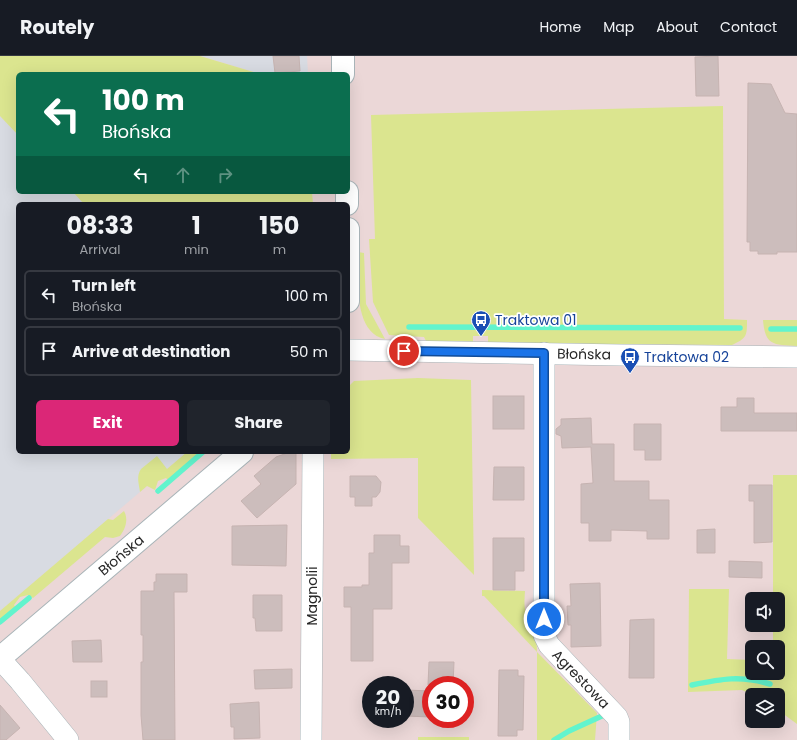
<!DOCTYPE html>
<meta charset="utf-8">
<style>
:root{--surface:#171b24;--page:#20242c;--text:#f1f3f6;--muted:#9ea1a6;--line:#363941;--accent:#db2777}
body{margin:0;font-family:Poppins,sans-serif;background:var(--page);color:var(--text);height:100vh;display:flex;flex-direction:column;font-size:15px;white-space:nowrap}
*{box-sizing:border-box;margin:0}
p{font-size:13px;color:var(--muted)}
.icon{flex:none;width:22px;height:22px;fill:none;stroke:currentColor;stroke-width:2;stroke-linecap:round;stroke-linejoin:round}
.map{position:relative;flex:1;overflow:hidden}
.side{position:absolute;left:16px;top:146px;width:334px;height:252px;display:flex;flex-direction:column;background:var(--surface);border-radius:6px;box-shadow:0 4px 16px #0002}
.side>*{flex:none}
.banner{position:absolute;left:16px;top:16px;width:334px;height:122px;border-radius:6px;box-shadow:0 4px 16px #0002;background:#0b6e4f;color:#fff;overflow:hidden}
.buttons{position:absolute;left:745px;top:536px;display:grid;gap:8px}
.buttons a{display:grid;place-items:center;width:40px;height:40px;border-radius:6px;background:var(--surface);box-shadow:0 4px 16px #0002;font-size:20px}
.speed{position:absolute;left:362px;top:620px;display:flex;gap:8px;font-size:20px;font-weight:700;text-align:center}
.speed>*{display:grid;place-content:center;width:52px;height:52px;border-radius:50%;background:var(--surface);box-shadow:0 4px 16px #0002;line-height:1}
.speed small{font-size:10px;font-weight:400}
.speed .limit{border:6px solid #d22;background:#fff;color:#111}
.pin{position:absolute;display:grid;place-items:center;width:34px;height:34px;color:#fff;margin:-17px;border:2px solid #fff;border-radius:50%;box-shadow:0 1px 4px #0007}
.me{position:absolute;width:44px;margin:-22px;rotate:0deg;stroke-linejoin:round;filter:drop-shadow(0 0 3px #0008)}
.turn{display:flex;align-items:center;gap:14px;height:84px;padding:0 20px;font-size:18px}
.turn .icon{width:52px;height:52px;stroke-width:2.5}
.turn b{display:block;font-size:28px;line-height:34px}
.lanes{display:flex;align-items:center;height:38px;padding:0 20px;background:#0003;justify-content:center;gap:20px;direction:ltr}
.lanes .off{opacity:.35}
.eta{display:flex;justify-content:space-evenly;align-items:center;height:68px;text-align:center}
.eta b{font-size:24px;font-weight:700;line-height:28px}
.button{display:flex;gap:8px;margin-top:auto;padding:8px 20px}
.button a{flex:1;height:46px;border-radius:6px;background:var(--accent);color:#fff;font-size:16px;font-weight:700;line-height:46px;text-align:center}
.button a+a{background:var(--page);color:var(--text)}
ul{padding:0;list-style:none}
li{display:flex;align-items:center;gap:12px;height:50px;margin:0 8px 6px;padding:0 12px;border:2px solid var(--line);border-radius:6px}
li div{flex:1}
li b{display:block;font-size:15px}
li em{font-style:normal}
header{display:flex;align-items:center;gap:24px;box-sizing:border-box;height:56px;padding:0 20px;background:var(--surface);border-bottom:1px solid var(--line)}
header strong{font-size:19px}
nav{display:flex;gap:22px;margin-inline-start:auto;font-size:14px}
.map>svg:first-child{display:block}
.industrial{fill:#d8dbe2}
.green{fill:#dbe58f}
.lines{fill:none;stroke-linecap:round;stroke-linejoin:round}
.stream{stroke:#62f4cd;stroke-width:5.5}
.building{fill:#ccbdbc;stroke:#c6b3b1}
.street-casing{stroke:#a8b4b8;stroke-width:22}
.secondary-casing{stroke:#a8b4b8;stroke-width:24}
.street{stroke:#fff;stroke-width:21}
.secondary{stroke:#fff;stroke-width:22}
.route-casing{stroke:#114b97;stroke-width:10}
.route{stroke:#1a73e8;stroke-width:7}
.labels{text-anchor:middle;dominant-baseline:central;stroke-width:3.5;stroke-linejoin:round;paint-order:stroke}
.transit-label{font-size:14px;fill:#164399;stroke:#fff;text-anchor:start}
.street-label{font-size:14px;fill:#272727;stroke:#fff}
</style>
<header>
<strong>Routely</strong>
<nav><a>Home</a><a>Map</a><a>About</a><a>Contact</a></nav>
</header>
<div class="map">
<svg width="797" height="684" viewBox="0 0 797 684">
<rect width="100%" height="100%" fill="#ebd7d7"/>
<g class="industrial">
<path d="M 201,0 L 307,0 L 308,18 L 260,18 Z"/>
<path d="M 0,60 L 18,79 L 18,136 L 73,136 L 84,148 L 18,148 L 18,396 L 187,396 L 0,555 Z"/>
</g>
<g class="green">
<path d="M 0,0 L 200,0 L 260,18 L 18,18 L 18,79 L 0,60 Z"/>
<path d="M 723,50 L 724,263 L 747,264 C 747,280 747,282 732,289 L 488,287 L 488,280 L 473,280 L 473,287 L 427,287 L 424,281 L 389,279 L 373,246 L 369,183 L 375,183 L 371,59 Z"/>
<path d="M 73,136 L 312,136 L 313,148 L 84,148 Z"/>
<path d="M 358,196 L 364,197 L 366,248 L 385,283 C 352,276 359,221 358,196 Z"/>
<path d="M 763,264 L 797,264 L 797,290 C 773,289 765,289 763,264 Z"/>
<path d="M 418,322 L 471,324 L 474,519 L 418,462 L 418,402 L 331,403 L 331,396 L 348,396 L 348,331 L 354,325 Z"/>
<path d="M 187,396 L 201,396 L 170,423 L 167,423 L 166,422 L 158,425 L 155,434 L 147,430 L 140,436 C 139,428 136,420 141,413 L 157,400 L 167,413 Z"/>
<path d="M 773,419 L 797,419 L 797,668 L 778,654 L 778,639 L 753,639 L 742,634 L 688,636 L 689,533 L 729,533 L 727,603 L 752,604 L 752,617 L 778,617 L 778,591 L 773,591 L 773,569 L 778,569 L 778,543 L 773,543 Z"/>
<path d="M 124,455 C 129,464 125,473 120,480 L 113,482 L 105,481 L 33,542 L 28,539 L 20,541 L 14,549 L 16,552 L 0,565 L 0,555 L 108,463 L 113,464 Z"/>
<path d="M 482,534 L 525,535 C 524,551 523,559 536,571 L 537,596 L 597,657 L 595,684 L 537,684 L 537,596 L 484,540 L 482,540 Z"/>
<rect x="418" y="681" width="51" height="3"/>
</g>
<g class="lines">
<g class="stream">
<path d="M 409,271 L 740,272"/>
<path d="M 771,273 L 797,273"/>
<path d="M 158,435 L 203,396"/>
<path d="M 0,566 L 29,542"/>
<path d="M 692,629 C 721,623 741,619 770,628"/>
<path d="M 554,684 L 569,675 L 604,659"/>
</g>
</g>
<g class="building">
<path d="M 273,0 L 299,0 L 300,15 L 275,17 Z"/>
<path d="M 718,0 L 719,40 L 696,40 L 695,1 Z"/>
<path d="M 748,27 L 771,28 L 785,57 L 797,58 L 797,196 L 777,196 L 777,198 L 758,198 L 758,195 L 750,195 L 750,186 L 747,186 Z"/>
<rect x="493" y="340" width="31" height="33"/>
<path d="M 737,342 L 754,342 L 754,357 L 797,357 L 797,375 L 721,375 L 721,351 L 737,351 Z"/>
<path d="M 591,362 L 592,388 L 614,388 L 614,425 L 649,425 L 649,444 L 669,444 L 669,483 L 647,483 L 647,475 L 611,474 L 611,485 L 589,485 L 589,467 L 581,467 L 581,428 L 593,427 L 591,391 L 562,392 L 561,380 L 556,378 L 556,373 L 561,369 L 561,363 Z"/>
<path d="M 634,368 L 661,368 L 661,404 L 645,404 L 645,394 L 634,394 Z"/>
<path d="M 290,396 L 296,396 L 296,428 L 257,462 L 241,445 L 261,428 L 254,420 L 276,401 Z"/>
<path d="M 494,411 L 524,411 L 524,444 L 493,444 Z"/>
<path d="M 350,420 L 376,420 L 381,426 L 380,436 L 376,441 L 372,441 L 372,450 L 355,450 L 355,441 L 350,441 Z"/>
<path d="M 749,429 L 772,429 L 772,486 L 754,487 L 754,445 L 749,445 Z"/>
<path d="M 287,469 L 286,510 L 232,509 L 232,470 Z"/>
<path d="M 715,473 L 715,497 L 697,497 L 697,474 Z"/>
<path d="M 374,479 L 400,479 L 400,490 L 409,490 L 409,507 L 392,507 L 392,553 L 373,553 L 373,605 L 351,605 L 351,551 L 344,551 L 344,531 L 362,531 L 362,529 L 369,529 L 369,497 L 374,497 Z"/>
<path d="M 493,482 L 524,482 L 524,515 L 515,515 L 515,534 L 493,534 Z"/>
<path d="M 729,505 L 762,506 L 762,522 L 729,521 Z"/>
<path d="M 156,518 L 187,518 L 187,536 L 174,536 L 175,684 L 143,684 L 141,659 L 141,606 L 143,606 L 143,579 L 141,579 L 141,535 L 154,535 L 154,526 L 156,526 Z"/>
<path d="M 600,527 L 601,590 L 571,591 L 571,569 L 568,569 L 567,550 L 571,550 L 570,528 Z"/>
<path d="M 253,539 L 282,539 L 282,575 L 256,575 L 255,562 L 253,562 Z"/>
<path d="M 654,563 L 654,622 L 629,622 L 630,564 Z"/>
<path d="M 101,584 L 102,606 L 73,606 L 72,585 Z"/>
<path d="M 429,606 L 454,606 L 453,629 L 428,629 Z"/>
<path d="M 292,613 L 292,632 L 255,633 L 254,614 Z"/>
<path d="M 499,614 L 518,614 L 518,620 L 524,620 L 523,674 L 517,674 L 517,680 L 498,680 Z"/>
<rect x="91" y="625" width="16" height="16"/>
<path d="M 405,634 L 431,635 L 431,661 L 405,660 Z"/>
<path d="M 259,646 L 260,682 L 234,683 L 234,671 L 231,671 L 230,648 Z"/>
<path d="M 0,649 L 20,672 L 6,684 L 0,684 Z"/>
</g>
<g class="lines">
<defs>
<g id="street">
<path d="M 348,294 L 621,299 L 797,301"/>
<path d="M 544,297 L 544,579 L 549,589 L 617,661 L 619,666 L 619,684"/>
<path d="M 0,603 L 20,625 L 68,684"/>
<path d="M 311,684 L 313,396"/>
</g>
<g id="secondary">
<path d="M 343,0 L 343,18"/>
<path d="M 347,136 L 347,148"/>
<path d="M 348,173 L 348,245"/>
<path d="M 0,602 L 242,396"/>
</g>
</defs>
<use href="#street" class="street-casing"/>
<use href="#secondary" class="secondary-casing"/>
<use href="#street" class="street"/>
<use href="#secondary" class="secondary"/>
</g>
<g class="lines">
<defs>
<path id="route" d="M 404,295 L 544,297 L 544,563"/>
</defs>
<use href="#route" class="route-casing"/>
<use href="#route" class="route"/>
</g>
<defs>
<symbol id="bus-pin" viewBox="-11 -11 22 30"><path d="M0 17L-7.5 6A9.5 9.5 0 1 1 7.5 6Z" fill="#1a4fb4" stroke="#fff"/><path d="M-5-6H5V4H4V6H2V4H-2V6H-4V4H-5ZM-3.5-4V0h7V-4ZM-3.5 1.2v1.5H-2V1.2ZM2 1.2v1.5H3.5V1.2Z" fill="#fff"/></symbol>
</defs>
<g fill-rule="evenodd">
<use href="#bus-pin" x="470" y="253" width="22" height="30"/>
<use href="#bus-pin" x="619" y="290" width="22" height="30"/>
</g>
<g class="labels">
<g class="transit-label">
<text x="495" y="264">Traktowa 01</text>
<text x="644" y="301">Traktowa 02</text>
</g>
<g class="street-label">
<text transform="translate(584 298) rotate(1)">Błońska</text>
<text transform="translate(121 499) rotate(-40)">Błońska</text>
<text transform="translate(312 540) rotate(-90)">Magnolii</text>
<text transform="translate(581 623) rotate(46)">Agrestowa</text>
</g>
</g>
</svg>
<div class="buttons">
<a><svg class="icon" aria-label="sound" viewBox="0 0 24 24"><path d="M4 9h4l5-4v14l-5-4H4zM17 9q2 3 0 6"/></svg></a>
<a><svg class="icon" aria-label="search" viewBox="0 0 24 24"><circle cx="10" cy="10" r="6"/><path d="M15 15l6 6"/></svg></a>
<a><svg class="icon" aria-label="layers" viewBox="0 0 24 24"><path d="M12 4l9 5-9 5-9-5zM3 14l9 5 9-5"/></svg></a>
</div>
<div class="speed"><div>20<small>km/h</small></div><div class="limit">30</div></div>
<div class="pin" style="left:404px;top:295px;background:#d93025"><svg class="icon" aria-label="arrive" viewBox="0 0 24 24"><path d="M6 21V4h12l-3 4 3 4H6"/></svg></div>
<svg class="me" style="left:544px;top:563px" viewBox="-20 -20 40 40"><circle r="17" fill="#1a73e8" stroke="#fff" stroke-width="3"/><path d="M0-11L8 9 0 5-8 9z" fill="#fff"/></svg>
<div class="banner">
<div class="turn"><svg class="icon" aria-label="left" viewBox="0 0 24 24"><path d="M17 20v-9H6M10 6l-5 5 5 5"/></svg><div><b>100 m</b>Błońska</div></div>
<div class="lanes"><svg class="icon" aria-label="left" viewBox="0 0 24 24"><path d="M17 20v-9H6M10 6l-5 5 5 5"/></svg><svg class="icon off" aria-label="ahead" viewBox="0 0 24 24"><path d="M12 20V5M6 11l6-6 6 6"/></svg><svg class="icon off" aria-label="right" viewBox="0 0 24 24"><path d="M7 20v-9h11M14 6l5 5-5 5"/></svg></div>
</div>
<section class="side">
<div class="eta">
<div><b>08:33</b><p>Arrival</p></div>
<div><b>1</b><p>min</p></div>
<div><b>150</b><p>m</p></div>
</div>
<ul>
<li><svg class="icon" aria-label="left" viewBox="0 0 24 24"><path d="M17 20v-9H6M10 6l-5 5 5 5"/></svg><div><b>Turn left</b><p>Błońska</p></div><em>100 m</em></li>
<li><svg class="icon" aria-label="arrive" viewBox="0 0 24 24"><path d="M6 21V4h12l-3 4 3 4H6"/></svg><div><b>Arrive at destination</b></div><em>50 m</em></li>
</ul>
<div class="button"><a>Exit</a><a>Share</a></div>
</section>
</div>
